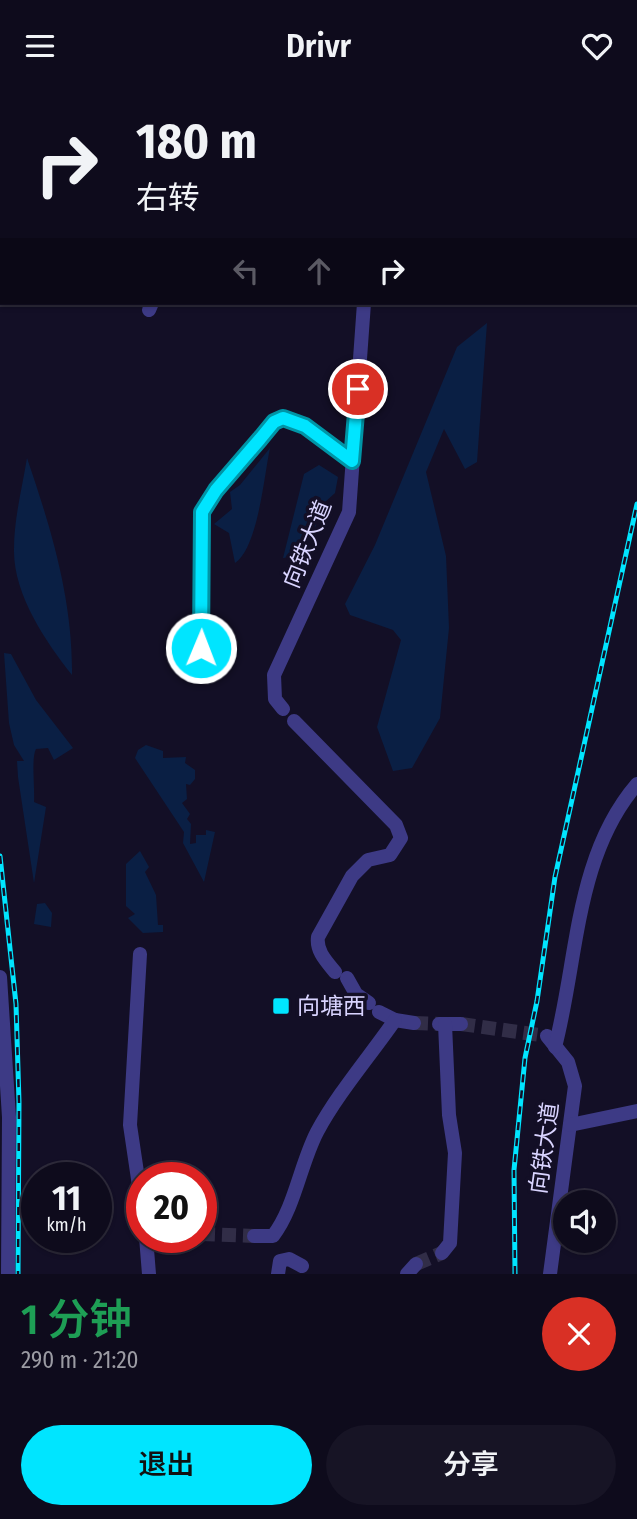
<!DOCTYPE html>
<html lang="zh">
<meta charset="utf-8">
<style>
:root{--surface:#0e0b1c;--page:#171425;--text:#f1f3f6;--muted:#9b9ba3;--line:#2e2b3b;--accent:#00e5ff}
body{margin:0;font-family:"Fira Sans Condensed","Noto Sans SC",sans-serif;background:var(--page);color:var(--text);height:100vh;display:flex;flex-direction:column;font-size:26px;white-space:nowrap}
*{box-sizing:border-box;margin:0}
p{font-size:23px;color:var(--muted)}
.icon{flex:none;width:38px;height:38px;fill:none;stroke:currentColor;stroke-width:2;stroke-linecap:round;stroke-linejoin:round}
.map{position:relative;height:1183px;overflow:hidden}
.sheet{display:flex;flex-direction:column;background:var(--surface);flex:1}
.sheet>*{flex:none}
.guide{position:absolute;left:0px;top:0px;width:637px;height:214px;box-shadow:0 2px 5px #0004,0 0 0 2px var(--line);background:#0e0b1c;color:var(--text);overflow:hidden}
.controls{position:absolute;left:553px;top:1099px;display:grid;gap:14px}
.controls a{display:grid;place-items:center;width:63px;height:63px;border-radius:50%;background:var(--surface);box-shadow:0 2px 5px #0004,0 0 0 2px var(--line);font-size:35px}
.speed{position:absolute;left:21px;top:1071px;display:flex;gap:14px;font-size:35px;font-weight:700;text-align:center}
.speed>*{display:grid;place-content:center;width:91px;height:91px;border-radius:50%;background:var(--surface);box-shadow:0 2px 5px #0004,0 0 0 2px var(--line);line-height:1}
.speed small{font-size:18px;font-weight:400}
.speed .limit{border:10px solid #d22;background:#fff;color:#111}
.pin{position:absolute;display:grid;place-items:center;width:60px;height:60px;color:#fff;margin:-30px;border:4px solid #fff;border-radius:50%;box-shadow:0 2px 7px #0007}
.me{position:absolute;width:77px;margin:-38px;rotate:1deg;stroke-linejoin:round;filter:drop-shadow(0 0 5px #0008)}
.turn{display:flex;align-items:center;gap:24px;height:147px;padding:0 21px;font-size:32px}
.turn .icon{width:91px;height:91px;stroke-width:2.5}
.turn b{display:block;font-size:49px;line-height:60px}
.lanes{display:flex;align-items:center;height:66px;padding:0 21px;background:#0003;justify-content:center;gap:35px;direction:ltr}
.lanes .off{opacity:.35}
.round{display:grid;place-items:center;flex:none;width:74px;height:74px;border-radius:37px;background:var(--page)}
.summary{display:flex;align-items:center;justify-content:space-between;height:119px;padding:0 21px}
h1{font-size:42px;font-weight:600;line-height:52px;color:#1e9e55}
.button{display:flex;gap:14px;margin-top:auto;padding:14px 21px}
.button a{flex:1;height:80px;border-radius:42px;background:var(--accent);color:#111;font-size:28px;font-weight:600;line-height:80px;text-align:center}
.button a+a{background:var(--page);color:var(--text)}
header{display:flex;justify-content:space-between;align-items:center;height:91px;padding:0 21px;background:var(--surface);font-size:32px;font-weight:600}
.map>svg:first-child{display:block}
.water{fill:#0a1f44}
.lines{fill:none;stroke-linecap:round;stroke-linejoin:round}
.minor-tunnel{stroke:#312d47;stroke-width:14;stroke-dasharray:14 7;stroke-linecap:butt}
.minor{stroke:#3d3a85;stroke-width:14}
.rail-casing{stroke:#00e5ff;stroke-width:5}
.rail{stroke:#130f26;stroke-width:2.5;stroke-dasharray:8;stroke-linecap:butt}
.route-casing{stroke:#0095a6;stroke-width:18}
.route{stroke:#00e5ff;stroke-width:12}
.poi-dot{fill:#00e5ff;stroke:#130f26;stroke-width:2.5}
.labels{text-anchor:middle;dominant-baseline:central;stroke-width:7;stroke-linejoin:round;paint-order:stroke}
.street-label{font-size:23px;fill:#d9d4ff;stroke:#130f26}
.poi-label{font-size:23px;fill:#d9d4ff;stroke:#130f26;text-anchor:start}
</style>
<header><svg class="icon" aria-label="menu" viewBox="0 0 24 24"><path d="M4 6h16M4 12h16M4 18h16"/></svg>Drivr<svg class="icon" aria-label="heart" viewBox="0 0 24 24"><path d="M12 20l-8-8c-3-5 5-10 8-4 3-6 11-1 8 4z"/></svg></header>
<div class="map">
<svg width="637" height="1183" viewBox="0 0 637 1183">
<rect width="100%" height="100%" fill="#130f26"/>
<g class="water">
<path d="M 487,232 L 477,371 L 465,378 L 444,338 L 426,381 L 446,465 L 449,537 L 440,627 L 412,677 L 393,680 L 377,636 L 401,549 L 393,539 L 350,524 L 345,513 L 375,454 L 457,256 Z"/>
<path d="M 270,357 C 264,385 258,457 235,472 L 229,442 L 214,433 L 232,418 L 230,401 L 240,394 Z"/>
<path d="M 27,367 C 51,437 73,509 72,584 C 46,551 13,503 14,458 C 14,428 22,397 27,367 Z"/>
<path d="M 319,374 L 338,386 L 335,402 L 325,411 L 311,447 L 301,448 L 295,474 L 290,466 L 283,467 L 304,383 Z"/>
<path d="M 4,562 L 11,563 L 36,609 L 73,657 L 54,669 L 48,657 L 36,658 C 31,667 35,697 34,711 L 46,716 L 34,792 L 18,686 L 17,670 L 24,670 L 14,654 L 9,632 Z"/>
<path d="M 146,654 L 163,660 L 163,667 L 186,666 L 185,672 L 195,679 L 195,688 L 190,694 L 186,693 L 187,708 L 182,712 L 190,723 L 187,728 L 191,733 L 190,753 L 196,752 L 196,744 L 206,744 L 206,739 L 215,741 L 204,791 L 183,752 L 184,741 L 135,667 L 138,659 Z"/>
<path d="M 140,760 L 149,776 L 145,781 L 156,804 L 158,834 L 163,834 L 163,841 L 143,842 L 128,827 L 135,823 L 126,815 L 126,773 Z"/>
<path d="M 45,812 L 52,822 L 51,836 L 34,833 L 37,813 Z"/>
</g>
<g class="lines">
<g class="minor-tunnel">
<path d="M 414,932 L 439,933"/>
<path d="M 461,933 L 547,945"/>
<path d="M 201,1143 L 254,1145"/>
<path d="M 416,1173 L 442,1162"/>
</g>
<g class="minor">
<path d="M 320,0 L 322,2"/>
<path d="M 251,2 L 253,0"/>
<path d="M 370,2 L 370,0"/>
<path d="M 495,2 L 495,0"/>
<path d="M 149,219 L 152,212"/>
<path d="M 201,585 L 202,421 L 216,399 L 274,331 L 283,327 L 305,335 L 352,370"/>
<path d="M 283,618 L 275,608 L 274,584 L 349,421 L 364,212"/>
<path d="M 294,630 L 396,734 L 401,747 L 390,764 L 368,769 L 352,785 L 318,846 C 316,860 326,870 335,881"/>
<path d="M 140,863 L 130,1034 L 142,1115"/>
<path d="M 0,886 L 9,1026 L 8,1183"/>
<path d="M 347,887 L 356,903 L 369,912"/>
<path d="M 379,921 L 395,929 L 414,932"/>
<path d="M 439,933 L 461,933"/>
<path d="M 547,945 L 568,971 L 575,995 L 550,1183"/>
<path d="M 555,956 C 578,868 575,765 637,693"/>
<path d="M 570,1034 L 637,1020"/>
<path d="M 254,1145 L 273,1145 C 295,1116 300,1074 317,1041 C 338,1002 370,965 395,929"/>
<path d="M 146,1146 L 149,1183"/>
<path d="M 442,1162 L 450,1152 L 455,1062 L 449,1024 L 445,933"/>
<path d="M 278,1183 L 280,1170 L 289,1168 L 302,1175"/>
<path d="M 407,1183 L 416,1173"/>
</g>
<defs>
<g id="rail">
<path d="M 3,2 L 3,0"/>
<path d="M 0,64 L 2,33"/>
<path d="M 0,765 L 16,913 L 19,1011 L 18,1183"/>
<path d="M 515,1183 L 514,1079 L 525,967 L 537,910 L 555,786 L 637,413"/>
</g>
</defs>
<use href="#rail" class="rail-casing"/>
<use href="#rail" class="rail"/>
</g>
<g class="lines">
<defs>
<path id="route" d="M 201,557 L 202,421 L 216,399 L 260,348 L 274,331 L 283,327 L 305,335 L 352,370 L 358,298"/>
</defs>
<use href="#route" class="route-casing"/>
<use href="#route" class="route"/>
</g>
<rect class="poi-dot" x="272" y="906" width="18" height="18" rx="3.5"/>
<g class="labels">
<g class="street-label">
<text transform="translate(307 453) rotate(-68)">向铁大道</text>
<text transform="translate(544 1057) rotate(-82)">向铁大道</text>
</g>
<g class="poi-label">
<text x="297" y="915">向塘西</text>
</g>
</g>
</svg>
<div class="controls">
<a><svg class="icon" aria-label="sound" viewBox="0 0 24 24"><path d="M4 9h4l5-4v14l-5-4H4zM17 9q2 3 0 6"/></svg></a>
</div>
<div class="speed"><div>11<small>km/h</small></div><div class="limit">20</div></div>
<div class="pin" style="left:358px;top:298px;background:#d93025"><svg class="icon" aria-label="arrive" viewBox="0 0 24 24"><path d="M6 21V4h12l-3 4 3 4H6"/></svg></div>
<svg class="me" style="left:201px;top:557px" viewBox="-20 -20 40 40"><circle r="17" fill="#00e5ff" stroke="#fff" stroke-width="3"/><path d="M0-11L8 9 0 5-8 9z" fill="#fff"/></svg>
<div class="guide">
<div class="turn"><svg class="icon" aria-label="right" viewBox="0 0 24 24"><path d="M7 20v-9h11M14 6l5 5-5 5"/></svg><div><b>180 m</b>右转</div></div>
<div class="lanes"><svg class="icon off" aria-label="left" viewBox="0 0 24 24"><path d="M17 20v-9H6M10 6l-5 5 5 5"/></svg><svg class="icon off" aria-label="ahead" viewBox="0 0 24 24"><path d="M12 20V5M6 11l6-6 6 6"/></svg><svg class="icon" aria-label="right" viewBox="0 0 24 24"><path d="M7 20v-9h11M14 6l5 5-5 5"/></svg></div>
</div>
</div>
<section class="sheet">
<div class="summary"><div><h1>1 分钟</h1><p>290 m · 21:20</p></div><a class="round" style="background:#d93025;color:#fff"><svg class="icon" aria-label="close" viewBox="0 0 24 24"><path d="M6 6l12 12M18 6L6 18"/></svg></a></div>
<div class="button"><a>退出</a><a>分享</a></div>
</section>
